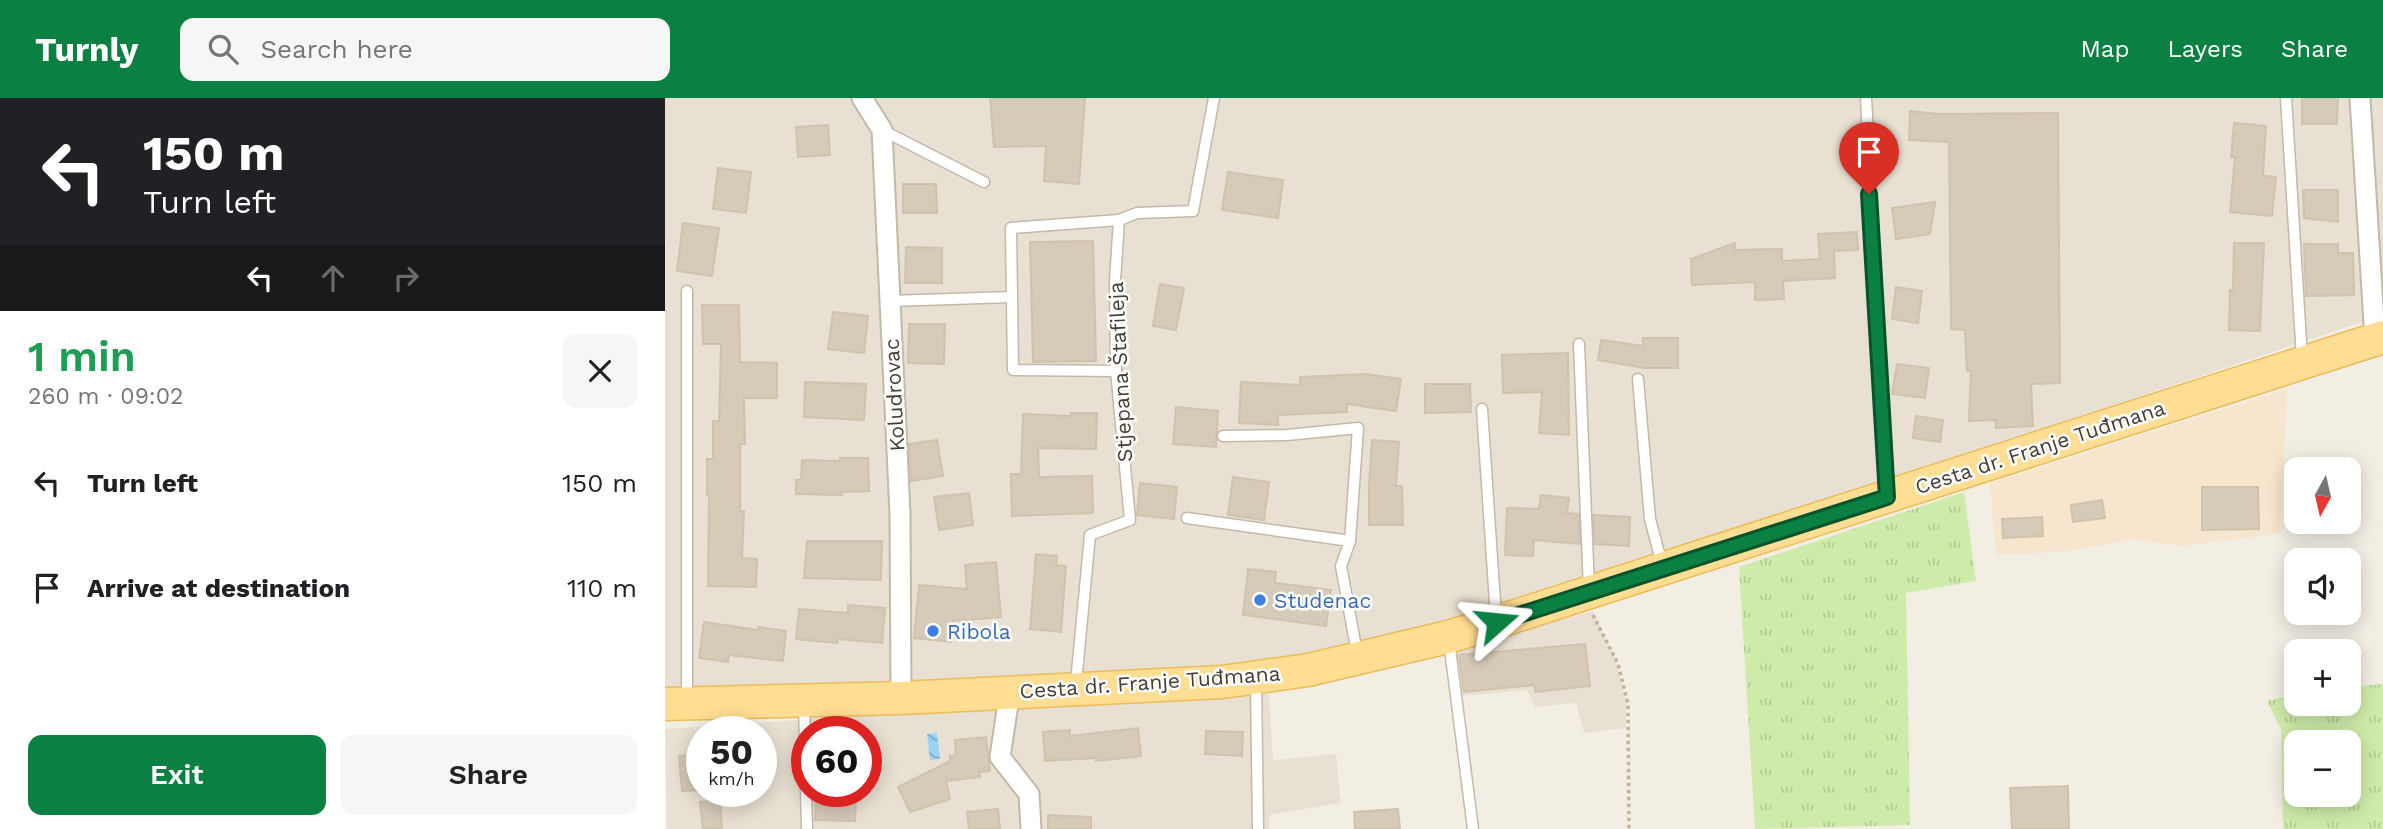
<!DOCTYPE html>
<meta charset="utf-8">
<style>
:root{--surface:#fff;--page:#f6f6f6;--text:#202124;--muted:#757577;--accent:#0b8043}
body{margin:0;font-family:"Work Sans",sans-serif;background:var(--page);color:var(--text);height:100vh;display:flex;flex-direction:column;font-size:26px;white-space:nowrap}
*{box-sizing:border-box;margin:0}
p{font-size:23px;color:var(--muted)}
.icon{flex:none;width:38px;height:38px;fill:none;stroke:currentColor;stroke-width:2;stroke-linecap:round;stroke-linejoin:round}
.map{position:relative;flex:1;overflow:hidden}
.details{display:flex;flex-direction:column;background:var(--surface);width:665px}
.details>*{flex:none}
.hud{background:#202124;color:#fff;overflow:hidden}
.needle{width:46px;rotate:188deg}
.tools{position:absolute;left:1619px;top:359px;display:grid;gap:14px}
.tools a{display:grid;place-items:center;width:77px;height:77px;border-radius:14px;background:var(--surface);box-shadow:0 4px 18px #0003;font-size:35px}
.speed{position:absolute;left:21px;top:618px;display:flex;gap:14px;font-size:35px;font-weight:700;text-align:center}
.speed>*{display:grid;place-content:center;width:91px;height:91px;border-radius:50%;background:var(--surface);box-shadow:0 4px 18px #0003;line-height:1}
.speed small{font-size:18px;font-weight:400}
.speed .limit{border:10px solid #d22;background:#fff;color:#111}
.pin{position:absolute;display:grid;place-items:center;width:60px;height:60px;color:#fff;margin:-72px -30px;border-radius:50% 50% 50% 0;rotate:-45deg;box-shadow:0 0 7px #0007}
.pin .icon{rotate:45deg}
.me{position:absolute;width:77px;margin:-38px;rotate:72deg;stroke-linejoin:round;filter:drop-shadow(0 0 5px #0008)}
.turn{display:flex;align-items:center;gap:24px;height:147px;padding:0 28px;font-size:32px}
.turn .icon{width:91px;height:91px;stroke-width:2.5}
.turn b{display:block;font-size:49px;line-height:60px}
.lanes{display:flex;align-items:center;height:66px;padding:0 28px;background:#0003;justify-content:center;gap:35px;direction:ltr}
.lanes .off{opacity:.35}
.round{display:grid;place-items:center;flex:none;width:74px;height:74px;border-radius:14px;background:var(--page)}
.summary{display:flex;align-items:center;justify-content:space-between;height:119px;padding:0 28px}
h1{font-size:42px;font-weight:600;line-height:52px;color:#1e9e55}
.cta{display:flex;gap:14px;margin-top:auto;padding:14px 28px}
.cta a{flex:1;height:80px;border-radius:14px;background:var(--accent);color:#fff;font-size:28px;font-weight:600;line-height:80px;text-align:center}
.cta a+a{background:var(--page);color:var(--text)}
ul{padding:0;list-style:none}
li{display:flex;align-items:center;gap:21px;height:105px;padding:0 28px}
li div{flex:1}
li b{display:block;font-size:26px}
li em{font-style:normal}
header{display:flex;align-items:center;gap:42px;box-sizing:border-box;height:98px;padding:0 35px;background:var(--accent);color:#fff}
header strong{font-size:33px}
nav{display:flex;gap:38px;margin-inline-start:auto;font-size:24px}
.search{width:490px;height:63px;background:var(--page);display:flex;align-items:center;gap:18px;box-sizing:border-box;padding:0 24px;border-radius:14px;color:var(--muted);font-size:26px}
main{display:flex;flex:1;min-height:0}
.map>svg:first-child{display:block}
.residential{fill:#e8e0d2;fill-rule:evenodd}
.commercial{fill:#f7e5cd}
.grass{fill:url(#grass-tufts);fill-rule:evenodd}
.water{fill:url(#water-waves)}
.building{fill:#d6cab9;stroke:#d1c2ac;stroke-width:2}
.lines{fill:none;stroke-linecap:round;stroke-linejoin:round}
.service-casing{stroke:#c2b9a9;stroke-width:13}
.minor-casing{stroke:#c2b9a9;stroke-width:23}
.primary-casing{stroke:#ebbc5a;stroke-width:35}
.path{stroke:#c2b297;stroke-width:3.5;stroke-dasharray:3.5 3.5;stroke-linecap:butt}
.service{stroke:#fff;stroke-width:10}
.minor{stroke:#fff;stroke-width:19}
.primary{stroke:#ffdd92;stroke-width:32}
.route-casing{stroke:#07532c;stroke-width:18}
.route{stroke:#0b8043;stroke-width:12}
.shop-dot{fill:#3f7fe0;stroke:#fff;stroke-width:2.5}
.labels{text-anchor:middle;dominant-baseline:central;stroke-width:5;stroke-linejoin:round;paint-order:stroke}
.street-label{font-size:21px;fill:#463e34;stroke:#fff}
.shop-label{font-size:21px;fill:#366cbe;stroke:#fff;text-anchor:start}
</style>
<header>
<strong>Turnly</strong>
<div class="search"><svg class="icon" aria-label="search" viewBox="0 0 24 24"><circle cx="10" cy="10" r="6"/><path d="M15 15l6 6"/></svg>Search here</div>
<nav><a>Map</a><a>Layers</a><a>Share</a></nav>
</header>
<main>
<section class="details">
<div class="hud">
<div class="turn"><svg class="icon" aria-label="left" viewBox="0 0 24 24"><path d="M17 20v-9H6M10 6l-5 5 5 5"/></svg><div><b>150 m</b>Turn left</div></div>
<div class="lanes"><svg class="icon" aria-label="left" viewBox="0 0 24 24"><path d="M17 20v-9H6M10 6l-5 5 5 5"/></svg><svg class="icon off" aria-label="ahead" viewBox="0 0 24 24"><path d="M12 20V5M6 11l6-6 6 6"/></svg><svg class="icon off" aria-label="right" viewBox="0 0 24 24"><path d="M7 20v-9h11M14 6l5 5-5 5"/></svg></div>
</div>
<div class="summary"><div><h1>1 min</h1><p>260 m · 09:02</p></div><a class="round"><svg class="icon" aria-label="close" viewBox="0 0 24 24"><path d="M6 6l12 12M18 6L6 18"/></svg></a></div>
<ul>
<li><svg class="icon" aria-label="left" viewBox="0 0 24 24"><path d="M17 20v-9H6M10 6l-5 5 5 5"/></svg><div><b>Turn left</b></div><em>150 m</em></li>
<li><svg class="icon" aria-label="arrive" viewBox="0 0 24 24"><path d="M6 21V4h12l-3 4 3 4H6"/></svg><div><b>Arrive at destination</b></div><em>110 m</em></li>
</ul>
<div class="cta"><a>Exit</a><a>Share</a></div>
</section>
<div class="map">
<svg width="1718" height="731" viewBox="0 0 1718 731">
<defs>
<pattern id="grass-tufts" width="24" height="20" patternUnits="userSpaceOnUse" patternTransform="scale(1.75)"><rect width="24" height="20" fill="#cfebaa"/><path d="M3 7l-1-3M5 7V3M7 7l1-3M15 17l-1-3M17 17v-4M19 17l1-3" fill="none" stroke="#b3cb93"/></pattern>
<pattern id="water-waves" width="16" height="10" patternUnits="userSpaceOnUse" patternTransform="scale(1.75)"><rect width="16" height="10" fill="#9cd3f5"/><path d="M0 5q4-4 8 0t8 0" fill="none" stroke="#81adc7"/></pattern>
</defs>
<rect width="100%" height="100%" fill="#f3eee4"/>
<g class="residential">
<path d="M 0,0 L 1718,0 L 1718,217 L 766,536 L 608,567 L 0,599 Z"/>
<path d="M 928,513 L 951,563 L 961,603 L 961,630 L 919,635 L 911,605 L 870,609 L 861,592 L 797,598 L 791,550 Z"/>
<path d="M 604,596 L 608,662 L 671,656 L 676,705 L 604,717 L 604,731 L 2,731 L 0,631 L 249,614 ZM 37,634 L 96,634 L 96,693 L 37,693 ZM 142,634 L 201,634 L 201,693 L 142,693 Z"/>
</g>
<path class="commercial" d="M 1622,291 L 1616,435 L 1515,448 L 1469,441 L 1402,453 L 1331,457 L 1325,385 Z"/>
<g class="grass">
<path d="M 1299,394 L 1311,483 L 1241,495 L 1245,727 L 1090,731 L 1074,469 Z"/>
<path d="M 1718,586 L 1718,731 L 1618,731 L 1616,631 L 1602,603 L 1631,596 L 1631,606 L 1684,606 L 1684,589 ZM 1631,644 L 1684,644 L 1684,696 L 1631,696 Z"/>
</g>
<path class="water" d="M 272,635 L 275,661 L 265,662 L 262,636 Z"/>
<g class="building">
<path d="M 325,0 L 420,0 L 414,86 L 379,83 L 381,48 L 329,49 Z"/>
<path d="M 1637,0 L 1673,0 L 1672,26 L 1637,26 Z"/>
<path d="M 1245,13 L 1273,16 L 1393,15 L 1395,285 L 1366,286 L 1368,328 L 1331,330 L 1331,322 L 1304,323 L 1306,273 L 1302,273 L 1300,232 L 1286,231 L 1284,44 L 1244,42 Z"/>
<path d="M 1569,25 L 1601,28 L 1598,78 L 1611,79 L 1607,118 L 1565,114 L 1570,59 L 1566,59 Z"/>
<path d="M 163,27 L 165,57 L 133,59 L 131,29 Z"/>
<path d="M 53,70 L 86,74 L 81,115 L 48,111 Z"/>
<path d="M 563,74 L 618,82 L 613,120 L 557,112 Z"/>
<path d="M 238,86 L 271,86 L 272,115 L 238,115 Z"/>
<path d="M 1638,92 L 1673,92 L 1673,124 L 1639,120 Z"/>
<path d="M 1270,104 L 1265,136 L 1231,141 L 1227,110 Z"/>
<path d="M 18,125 L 54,130 L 47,178 L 12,173 Z"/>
<path d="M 1192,134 L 1193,152 L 1169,153 L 1170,180 L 1118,183 L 1119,201 L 1090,202 L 1090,184 L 1027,187 L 1026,161 L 1070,145 L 1070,152 L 1117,151 L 1117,163 L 1155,161 L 1153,136 Z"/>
<path d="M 428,143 L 431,263 L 368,264 L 365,144 Z"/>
<path d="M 1569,145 L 1599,145 L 1595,233 L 1564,232 L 1565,192 L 1568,192 Z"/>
<path d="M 1639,146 L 1673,146 L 1673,155 L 1688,155 L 1689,197 L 1641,198 Z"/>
<path d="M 241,149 L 277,150 L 277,185 L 240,185 Z"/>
<path d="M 495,186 L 519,190 L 511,232 L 488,228 Z"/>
<path d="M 1231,189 L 1257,193 L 1253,225 L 1227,221 Z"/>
<path d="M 37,207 L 74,207 L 75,264 L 112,265 L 112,300 L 79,300 L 80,346 L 75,346 L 75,413 L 79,413 L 77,460 L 92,461 L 91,489 L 43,488 L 44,397 L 42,397 L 42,361 L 48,361 L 48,323 L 54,323 L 56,246 L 38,246 Z"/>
<path d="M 168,214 L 203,218 L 199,255 L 163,251 Z"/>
<path d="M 244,226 L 280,226 L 279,266 L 243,265 Z"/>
<path d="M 978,240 L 1013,240 L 1013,270 L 979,270 L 933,262 L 936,242 L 978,248 Z"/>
<path d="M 903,255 L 904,337 L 874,335 L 877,294 L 838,295 L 837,257 Z"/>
<path d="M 1232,266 L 1264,270 L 1260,300 L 1227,296 Z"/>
<path d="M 702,276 L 736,281 L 731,313 L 682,306 L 682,314 L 613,317 L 613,327 L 574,325 L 576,284 L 635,287 L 635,279 Z"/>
<path d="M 140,284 L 201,286 L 199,322 L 139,319 Z"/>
<path d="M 760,286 L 805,286 L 806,314 L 760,315 Z"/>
<path d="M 511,309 L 553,313 L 551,349 L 508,346 Z"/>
<path d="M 406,315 L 432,315 L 431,351 L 373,350 L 374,379 L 427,378 L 428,415 L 347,418 L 346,376 L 356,376 L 358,316 L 406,318 Z"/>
<path d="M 1251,318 L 1278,322 L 1275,344 L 1248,340 Z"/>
<path d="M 272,342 L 278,378 L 246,383 L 244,346 Z"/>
<path d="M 707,342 L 734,344 L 731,388 L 737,388 L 738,427 L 704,427 L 704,388 Z"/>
<path d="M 175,360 L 203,360 L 204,393 L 177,394 L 177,397 L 131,396 L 131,382 L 136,382 L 137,362 L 175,363 Z"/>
<path d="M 568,379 L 604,384 L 599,422 L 563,417 Z"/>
<path d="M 475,385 L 512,389 L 509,421 L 472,417 Z"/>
<path d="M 1537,389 L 1593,389 L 1594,431 L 1537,432 Z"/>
<path d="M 304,395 L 308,427 L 274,432 L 269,399 Z"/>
<path d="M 876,397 L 904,400 L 902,415 L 914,416 L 915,446 L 869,442 L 868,458 L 840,457 L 842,410 L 874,411 Z"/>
<path d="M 1437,402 L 1440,420 L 1408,424 L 1406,407 Z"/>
<path d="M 928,417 L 965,419 L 964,448 L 930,446 Z"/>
<path d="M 1377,419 L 1378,438 L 1338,440 L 1337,421 Z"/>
<path d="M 142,443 L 217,443 L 216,482 L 139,480 Z"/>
<path d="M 371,456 L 392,458 L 391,467 L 401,468 L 396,534 L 365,531 Z"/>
<path d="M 331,464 L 336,519 L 288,523 L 286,544 L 249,540 L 254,487 L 302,491 L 300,467 Z"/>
<path d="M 583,471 L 611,474 L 610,485 L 666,492 L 661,528 L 578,517 Z"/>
<path d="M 183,507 L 220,510 L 217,545 L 173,541 L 172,545 L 131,541 L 134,511 L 183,515 Z"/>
<path d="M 39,524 L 93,532 L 93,529 L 121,533 L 118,563 L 64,557 L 63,564 L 34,560 Z"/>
<path d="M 920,546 L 925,588 L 870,594 L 869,587 L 799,594 L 794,557 Z"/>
<path d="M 473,630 L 476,658 L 431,663 L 431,660 L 380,663 L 378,634 L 405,632 L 405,638 Z"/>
<path d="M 541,633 L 578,634 L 577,658 L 540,656 Z"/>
<path d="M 321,639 L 325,673 L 314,674 L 315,679 L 281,683 L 285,701 L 245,714 L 233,689 L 285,663 L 285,658 L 291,657 L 290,642 Z"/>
<path d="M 37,656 L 37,692 L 17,693 L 14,658 Z"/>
<path d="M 1403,688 L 1404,731 L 1347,731 L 1345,690 Z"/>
<path d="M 151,693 L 191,693 L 190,723 L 150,722 Z"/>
<path d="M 55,702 L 57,730 L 38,731 L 35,704 Z"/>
<path d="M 333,711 L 335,731 L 304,731 L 302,714 Z"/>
<path d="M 733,711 L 735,731 L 690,731 L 689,714 Z"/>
<path d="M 383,717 L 426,719 L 426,731 L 383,731 Z"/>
</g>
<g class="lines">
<defs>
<g id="service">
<path d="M 1201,0 L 1222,395"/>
<path d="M 1621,0 L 1637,260"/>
<path d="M 217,32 L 319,84"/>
<path d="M 225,203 L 347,199"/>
<path d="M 914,246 L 924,491"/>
<path d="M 451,273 L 348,272 L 346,130 L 454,122"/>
<path d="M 973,281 L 985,421 L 997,466"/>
<path d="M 817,311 L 831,520"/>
<path d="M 558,338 L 622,337 L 693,330 L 685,443 L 676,468 L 692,555"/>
<path d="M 522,420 L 685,443"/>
<path d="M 784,543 L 808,731"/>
<path d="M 591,584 L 593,731"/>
<path d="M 411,585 L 425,437 L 465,422 L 451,273 L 450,183 L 454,122 L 472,115 L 528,113 L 549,0"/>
<path d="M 22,601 L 22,193"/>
<path d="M 139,606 L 142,731"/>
</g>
<g id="minor">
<path d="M 197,0 L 217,32 L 235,416 L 236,600"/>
<path d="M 1695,0 L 1710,241"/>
<path d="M 345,593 L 335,659 L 364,696 L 366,731"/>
</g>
<path id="primary" d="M 0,606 L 236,600 L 557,584 L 643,572 L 783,539 L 832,524 L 1718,239"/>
</defs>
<use href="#service" class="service-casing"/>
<use href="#minor" class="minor-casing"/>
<use href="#primary" class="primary-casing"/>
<path class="path" d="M 928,517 L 953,566 L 963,606 L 964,731"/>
<use href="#service" class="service"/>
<use href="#minor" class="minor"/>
<use href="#primary" class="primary"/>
</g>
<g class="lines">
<defs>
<path id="route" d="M 832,524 L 1222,399 L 1204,96"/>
</defs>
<use href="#route" class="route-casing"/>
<use href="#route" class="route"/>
</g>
<g class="shop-dot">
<circle cx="595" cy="502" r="7"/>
<circle cx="268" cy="533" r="7"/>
</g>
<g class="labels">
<g class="street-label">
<text transform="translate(455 274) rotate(-93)">Stjepana Štafileja</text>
<text transform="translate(229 297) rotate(-93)">Koludrovac</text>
<text transform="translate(1375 349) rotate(-18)">Cesta dr. Franje Tuđmana</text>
<text transform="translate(485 584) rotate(-4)">Cesta dr. Franje Tuđmana</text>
</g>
<g class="shop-label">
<text x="609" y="502">Studenac</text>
<text x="282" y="533">Ribola</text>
</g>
</g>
</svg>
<div class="tools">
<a><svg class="needle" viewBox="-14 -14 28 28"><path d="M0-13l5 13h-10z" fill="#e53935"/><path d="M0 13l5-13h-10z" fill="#757577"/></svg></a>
<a><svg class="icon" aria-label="sound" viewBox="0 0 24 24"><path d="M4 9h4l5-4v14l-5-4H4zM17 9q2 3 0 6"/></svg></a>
<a>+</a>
<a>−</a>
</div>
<div class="speed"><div>50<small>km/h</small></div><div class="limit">60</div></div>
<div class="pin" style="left:1204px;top:96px;background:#d93025"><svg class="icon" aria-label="arrive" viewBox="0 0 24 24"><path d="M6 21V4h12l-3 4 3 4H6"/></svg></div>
<svg class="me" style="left:832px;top:524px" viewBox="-20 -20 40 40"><path d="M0-17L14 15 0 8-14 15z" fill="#0b8043" stroke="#fff" stroke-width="4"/></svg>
</div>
</main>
